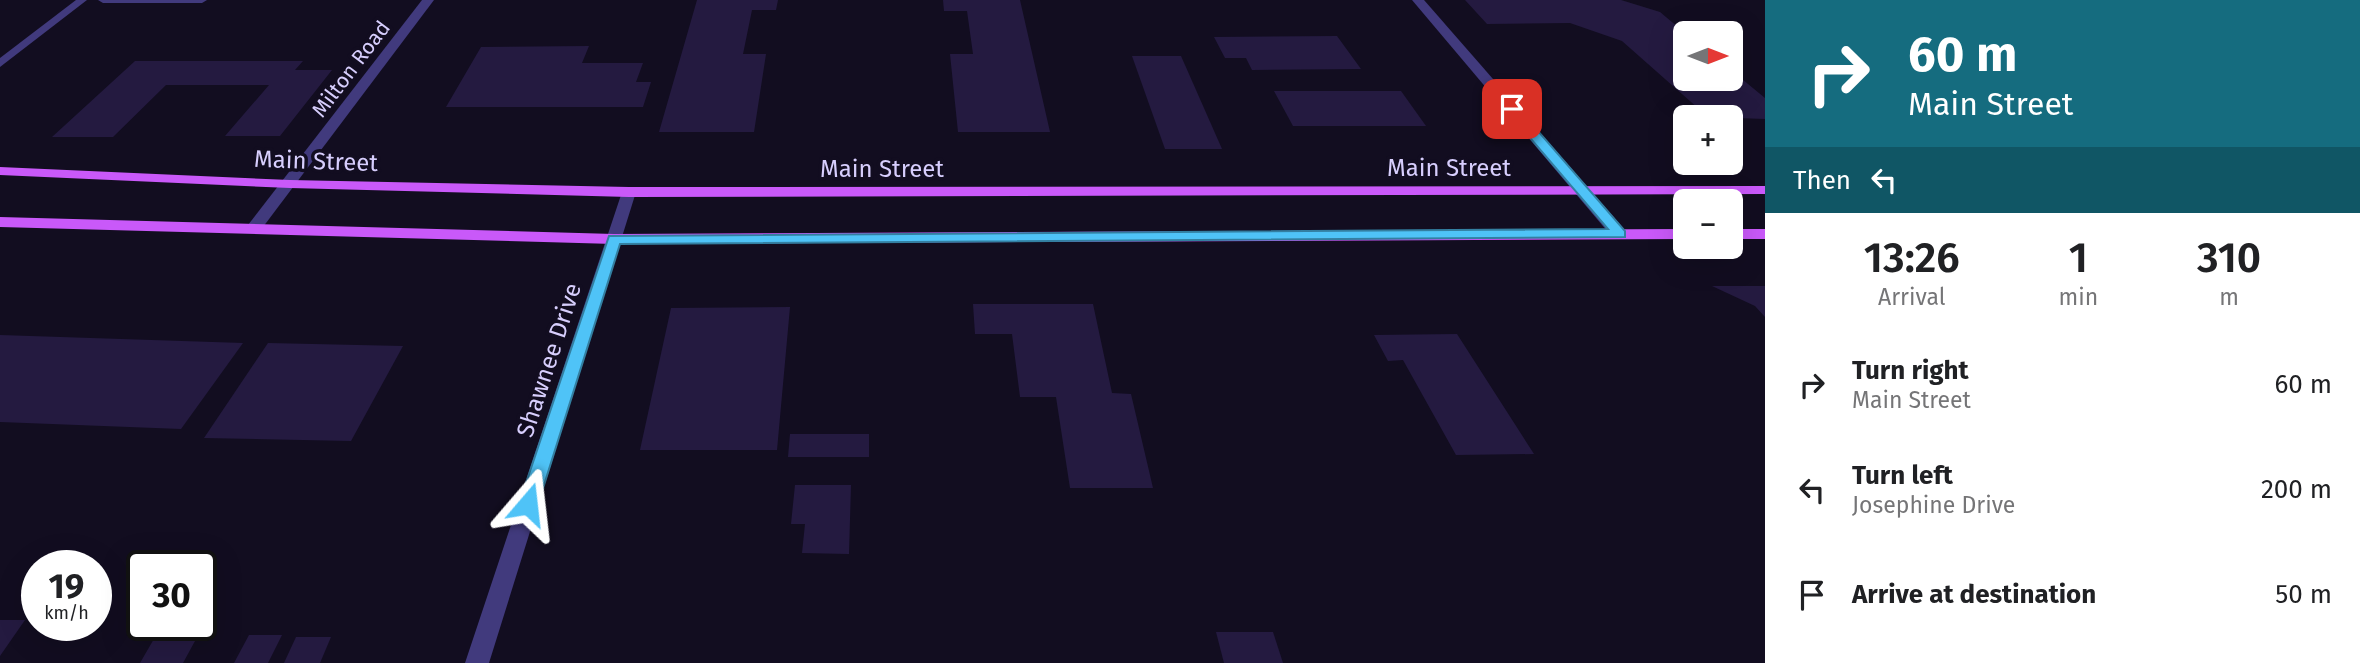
<!DOCTYPE html>
<meta charset="utf-8">
<style>
:root{--surface:#fff;--page:#f6f6f6;--text:#202124;--muted:#757577}
body{margin:0;font-family:"Fira Sans",sans-serif;background:var(--page);color:var(--text);height:100vh;display:flex;flex-direction:column;font-size:26px;white-space:nowrap}
*{box-sizing:border-box;margin:0}
p{font-size:23px;color:var(--muted)}
.icon{flex:none;width:38px;height:38px;fill:none;stroke:currentColor;stroke-width:2;stroke-linecap:round;stroke-linejoin:round}
.map{position:relative;flex:1;overflow:hidden}
.details{display:flex;flex-direction:column;background:var(--surface);width:595px}
.details>*{flex:none}
.hud{background:#156c7f;color:#fff;overflow:hidden}
.needle{width:46px;rotate:90deg}
.tools{position:absolute;left:1673px;top:21px;display:grid;gap:14px}
.tools a{display:grid;place-items:center;width:70px;height:70px;border-radius:10px;background:var(--surface);box-shadow:0 7px 28px #0002;font-size:35px}
.speed{position:absolute;left:21px;top:550px;display:flex;gap:14px;font-size:35px;font-weight:700;text-align:center}
.speed>*{display:grid;place-content:center;width:91px;height:91px;border-radius:50%;background:var(--surface);box-shadow:0 7px 28px #0002;line-height:1}
.speed small{font-size:18px;font-weight:400}
.speed .limit{border:4px solid #111;border-radius:10px;background:#fff;color:#111}
.pin{position:absolute;display:grid;place-items:center;width:60px;height:60px;color:#fff;margin:-30px;border-radius:14px;box-shadow:0 4px 10px #0006}
.me{position:absolute;width:77px;margin:-38px;rotate:17deg;stroke-linejoin:round;filter:drop-shadow(0 0 5px #0008)}
.turn{display:flex;align-items:center;gap:24px;height:147px;padding:0 28px;font-size:32px}
.turn .icon{width:91px;height:91px;stroke-width:2.5}
.turn b{display:block;font-size:49px;line-height:60px}
.then{display:flex;align-items:center;height:66px;padding:0 28px;background:#0003;gap:14px;font-size:26px}
.eta{display:flex;justify-content:space-evenly;align-items:center;height:119px;text-align:center}
.eta b{font-size:42px;font-weight:600;line-height:49px}
ul{padding:0;list-style:none}
li{display:flex;align-items:center;gap:21px;height:105px;padding:0 28px}
li div{flex:1}
li b{display:block;font-size:26px}
li em{font-style:normal}
main{display:flex;flex:1;min-height:0}
.map>svg:first-child{display:block}
.building{fill:#241a40}
.lines{fill:none;stroke-linecap:round;stroke-linejoin:round}
.service{fill:#413a7d;fill-rule:evenodd}
.minor{fill:#413a7d;fill-rule:evenodd}
.tertiary{fill:#413a7d;fill-rule:evenodd}
.primary{fill:#c959f9;fill-rule:evenodd}
.route{fill:#4fc3f7;stroke:#337fa1;stroke-width:2}
.labels{text-anchor:middle;dominant-baseline:central;stroke-width:7;stroke-linejoin:round;paint-order:stroke}
.far-street-label{font-size:21px;fill:#d7cefd;stroke:#120d20}
.street-label{font-size:24px;fill:#d7cefd;stroke:#120d20}
</style>
<main>
<div class="map">
<svg width="1765" height="663" viewBox="0 0 1765 663">
<rect width="100%" height="100%" fill="#120d20"/>
<g class="building">
<path d="M 697,0 L 778,0 L 776,10 L 752,10 L 743,54 L 766,54 L 754,132 L 659,132 Z"/>
<path d="M 943,0 L 1020,0 L 1050,132 L 958,132 L 950,54 L 973,54 L 967,11 L 944,11 Z"/>
<path d="M 1465,0 L 1621,0 L 1660,12 L 1685,33 L 1685,79 L 1731,79 L 1731,70 L 1765,98 L 1765,119 L 1708,117 L 1622,41 L 1570,23 L 1487,24 Z"/>
<path d="M 1337,36 L 1361,69 L 1252,70 L 1246,58 L 1225,58 L 1214,37 Z"/>
<path d="M 589,46 L 582,63 L 643,63 L 636,82 L 651,82 L 643,107 L 446,107 L 481,47 Z"/>
<path d="M 1132,56 L 1181,56 L 1222,149 L 1165,149 Z"/>
<path d="M 135,61 L 303,61 L 295,70 L 332,70 L 280,136 L 225,136 L 269,85 L 166,85 L 113,137 L 52,137 Z"/>
<path d="M 1274,91 L 1401,91 L 1426,126 L 1293,126 Z"/>
<path d="M 1712,286 L 1765,286 L 1765,317 L 1755,306 Z"/>
<path d="M 973,304 L 1093,304 L 1112,393 L 1131,394 L 1153,488 L 1070,488 L 1056,397 L 1020,397 L 1012,334 L 975,334 Z"/>
<path d="M 790,307 L 777,450 L 640,450 L 671,308 Z"/>
<path d="M 1457,334 L 1534,454 L 1456,455 L 1403,360 L 1388,361 L 1374,335 Z"/>
<path d="M 0,335 L 243,343 L 181,429 L 0,422 Z"/>
<path d="M 268,343 L 403,346 L 351,441 L 204,438 Z"/>
<path d="M 790,434 L 869,434 L 869,457 L 788,457 Z"/>
<path d="M 795,485 L 851,485 L 849,554 L 802,553 L 805,524 L 791,524 Z"/>
<path d="M 201,608 L 213,608 L 183,663 L 140,663 L 162,625 L 201,625 Z"/>
<path d="M 0,620 L 25,620 L 0,656 Z"/>
<path d="M 1216,632 L 1273,632 L 1283,663 L 1224,663 Z"/>
<path d="M 249,635 L 282,635 L 268,663 L 234,663 Z"/>
<path d="M 296,637 L 331,637 L 320,663 L 284,663 Z"/>
</g>
<g class="lines">
<g class="service">
<path d="M 76,0 L 87,0 L 0,67 L 0,58 Z"/>
<path d="M 98,0 L 207,0 L 202,3 L 103,3 Z"/>
</g>
<g class="minor">
<path d="M 1412,0 L 1424,0 L 1625,230 L 1627,234 L 1625,238 L 1613,238 Z"/>
<path d="M 629,187 L 636,192 L 489,663 L 465,663 L 622,192 Z"/>
</g>
<path class="tertiary" d="M 422,0 L 434,0 L 260,231 L 248,231 L 246,228 L 248,225 Z"/>
<g class="primary">
<path d="M 0,167 L 290,180 L 629,187 L 1765,186 L 1765,194 L 629,197 L 290,188 L 0,175 Z"/>
<path d="M 0,217 L 614,234 L 1685,229 L 1685,239 L 614,244 L 0,227 Z"/>
<rect x="1731" y="229" width="34" height="10"/>
</g>
</g>
<path class="route" d="M 1512,106 L 1517,107 L 1625,231 L 1625,237 L 620,244 L 538,504 L 535,510 L 528,512 L 522,510 L 519,504 L 609,236 L 1608,229 L 1508,112 L 1508,107 Z"/>
<g class="labels">
<g class="far-street-label">
<text transform="translate(351 69) rotate(-53)">Milton Road</text>
</g>
<g class="street-label">
<text transform="translate(316 161) rotate(2)">Main Street</text>
<text x="1449" y="168">Main Street</text>
<text x="882" y="169">Main Street</text>
<text transform="translate(549 360) rotate(-72)">Shawnee Drive</text>
</g>
</g>
</svg>
<div class="tools">
<a><svg class="needle" viewBox="-14 -14 28 28"><path d="M0-13l5 13h-10z" fill="#e53935"/><path d="M0 13l5-13h-10z" fill="#757577"/></svg></a>
<a>+</a>
<a>−</a>
</div>
<div class="speed"><div>19<small>km/h</small></div><div class="limit">30</div></div>
<div class="pin" style="left:1512px;top:109px;background:#d93025"><svg class="icon" aria-label="arrive" viewBox="0 0 24 24"><path d="M6 21V4h12l-3 4 3 4H6"/></svg></div>
<svg class="me" style="left:528px;top:504px" viewBox="-20 -20 40 40"><path d="M0-17L14 15 0 8-14 15z" fill="#4fc3f7" stroke="#fff" stroke-width="4"/></svg>
</div>
<section class="details">
<div class="hud">
<div class="turn"><svg class="icon" aria-label="right" viewBox="0 0 24 24"><path d="M7 20v-9h11M14 6l5 5-5 5"/></svg><div><b>60 m</b>Main Street</div></div>
<div class="then">Then<svg class="icon" aria-label="left" viewBox="0 0 24 24"><path d="M17 20v-9H6M10 6l-5 5 5 5"/></svg></div>
</div>
<div class="eta">
<div><b>13:26</b><p>Arrival</p></div>
<div><b>1</b><p>min</p></div>
<div><b>310</b><p>m</p></div>
</div>
<ul>
<li><svg class="icon" aria-label="right" viewBox="0 0 24 24"><path d="M7 20v-9h11M14 6l5 5-5 5"/></svg><div><b>Turn right</b><p>Main Street</p></div><em>60 m</em></li>
<li><svg class="icon" aria-label="left" viewBox="0 0 24 24"><path d="M17 20v-9H6M10 6l-5 5 5 5"/></svg><div><b>Turn left</b><p>Josephine Drive</p></div><em>200 m</em></li>
<li><svg class="icon" aria-label="arrive" viewBox="0 0 24 24"><path d="M6 21V4h12l-3 4 3 4H6"/></svg><div><b>Arrive at destination</b></div><em>50 m</em></li>
</ul>
</section>
</main>
